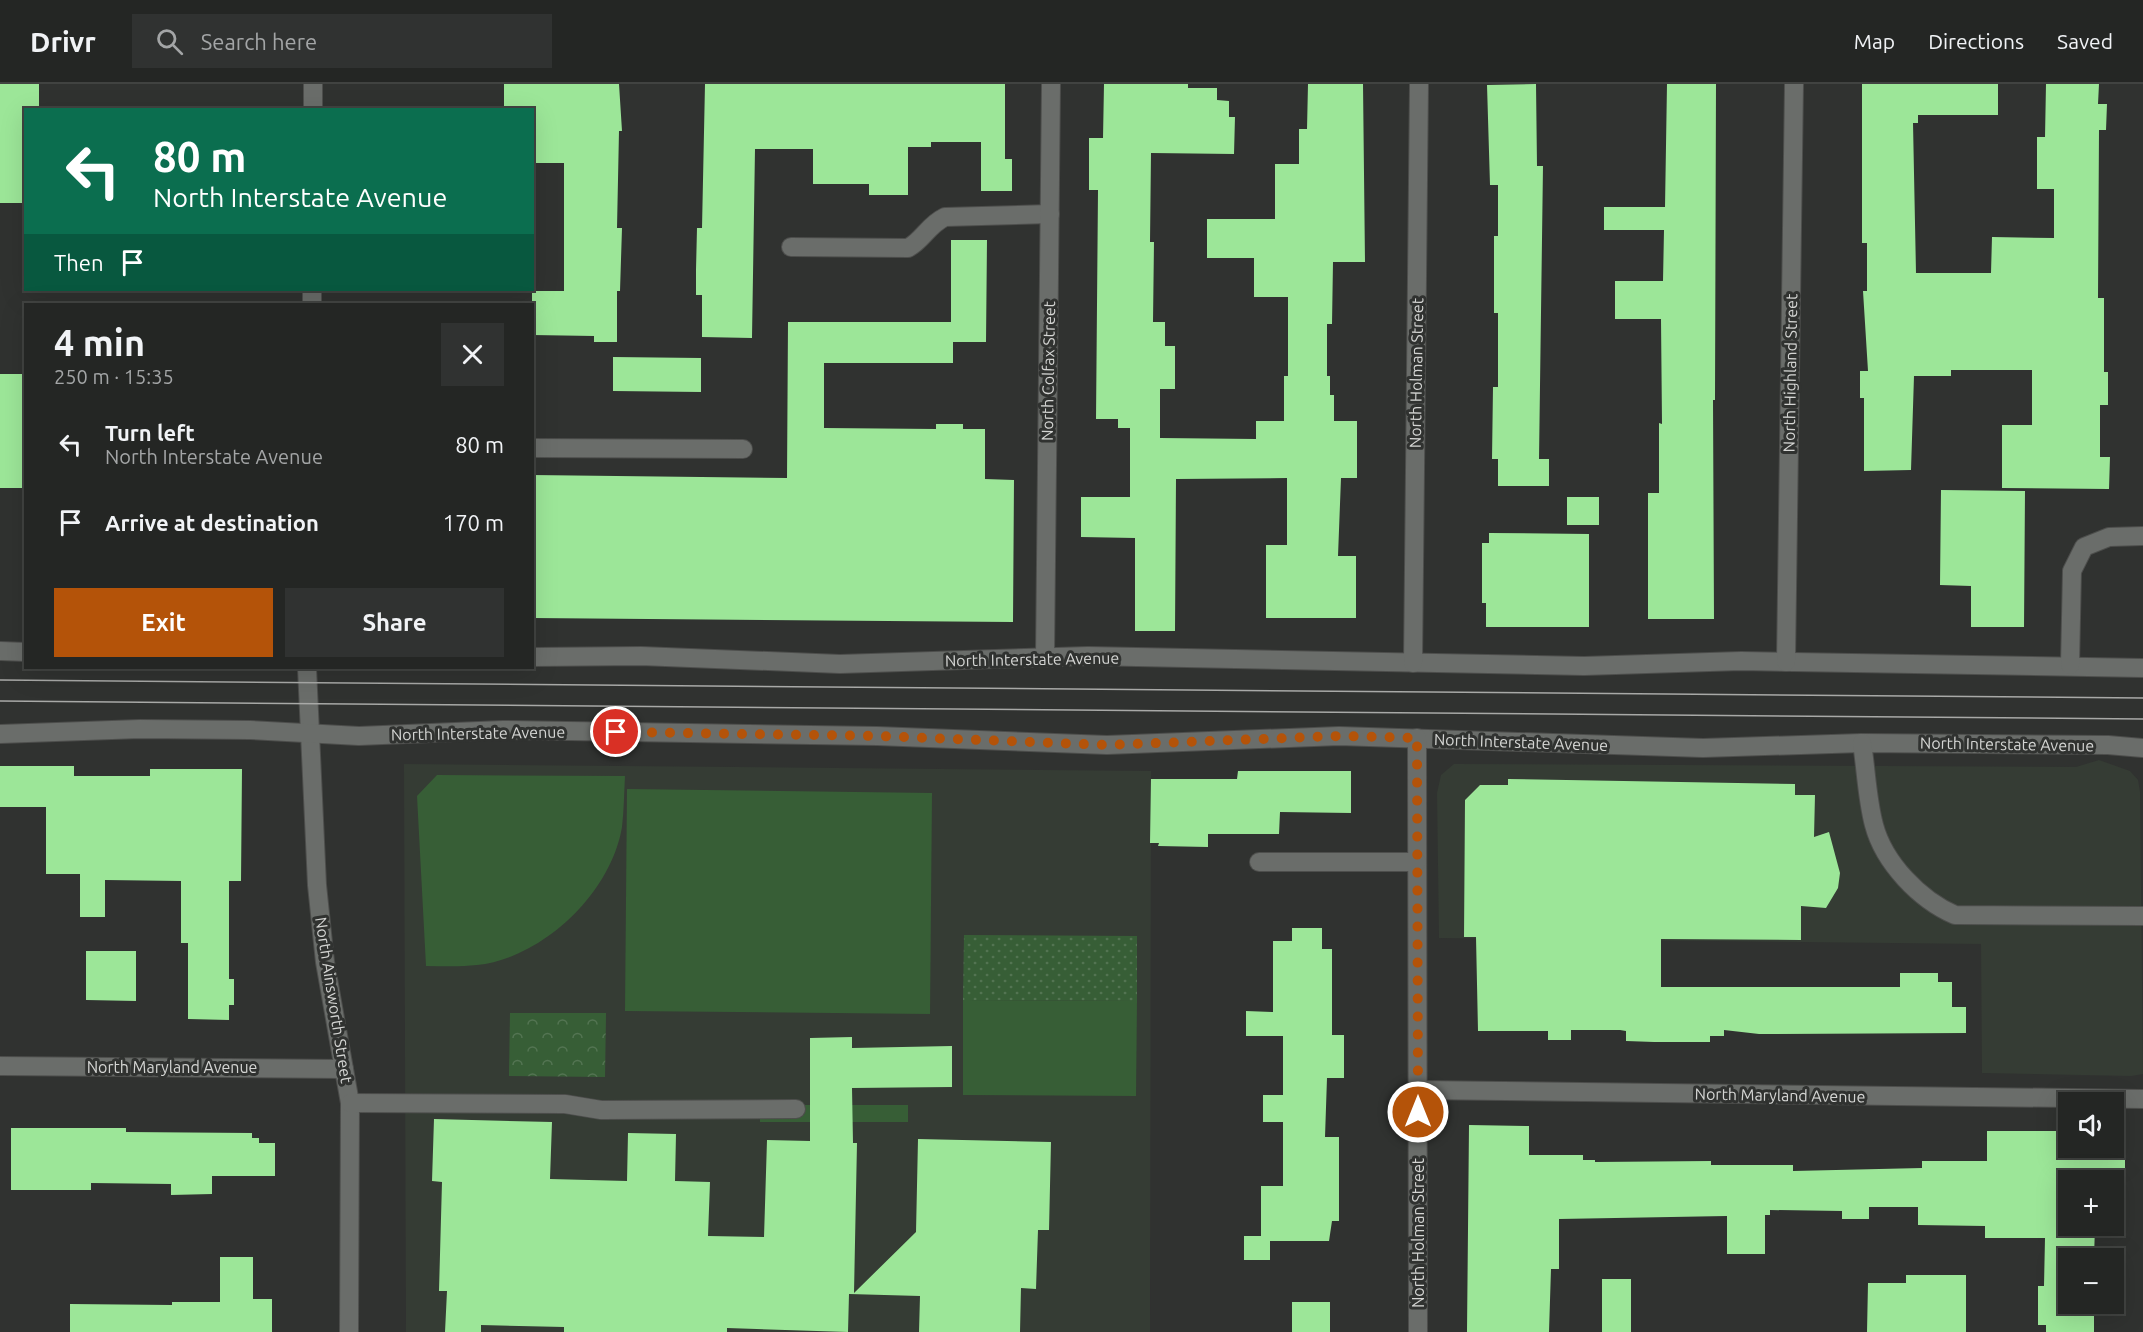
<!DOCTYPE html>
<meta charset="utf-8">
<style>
:root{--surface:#242624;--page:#303231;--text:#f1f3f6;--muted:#a3a5a6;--line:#414341;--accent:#b45309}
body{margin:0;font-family:Ubuntu,sans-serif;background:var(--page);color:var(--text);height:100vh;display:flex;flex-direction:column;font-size:22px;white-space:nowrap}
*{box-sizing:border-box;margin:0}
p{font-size:20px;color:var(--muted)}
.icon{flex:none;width:33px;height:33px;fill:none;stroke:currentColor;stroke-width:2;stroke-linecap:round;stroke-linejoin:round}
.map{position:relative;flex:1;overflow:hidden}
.side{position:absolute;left:24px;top:219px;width:510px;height:366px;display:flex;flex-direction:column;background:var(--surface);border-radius:0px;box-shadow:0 6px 24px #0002,0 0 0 2px var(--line)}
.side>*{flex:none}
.top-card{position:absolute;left:24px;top:24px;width:510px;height:183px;border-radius:0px;box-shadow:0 6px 24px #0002,0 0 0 2px var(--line);background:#0b6e4f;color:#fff;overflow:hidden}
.buttons{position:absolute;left:2058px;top:1008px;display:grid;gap:12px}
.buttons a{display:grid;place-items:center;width:66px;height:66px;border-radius:0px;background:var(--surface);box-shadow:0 6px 24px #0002,0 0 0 2px var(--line);font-size:30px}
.pin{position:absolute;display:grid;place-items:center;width:51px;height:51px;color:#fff;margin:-26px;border:3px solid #fff;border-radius:50%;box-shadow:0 2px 6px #0007}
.me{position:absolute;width:66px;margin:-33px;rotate:0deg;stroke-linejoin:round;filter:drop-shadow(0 0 4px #0008)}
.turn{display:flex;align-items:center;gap:21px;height:126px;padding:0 30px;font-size:27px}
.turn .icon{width:78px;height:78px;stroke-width:2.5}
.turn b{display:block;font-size:42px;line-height:51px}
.then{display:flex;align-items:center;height:57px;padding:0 30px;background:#0003;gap:12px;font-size:22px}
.round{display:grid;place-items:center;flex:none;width:63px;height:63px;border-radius:0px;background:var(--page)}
.head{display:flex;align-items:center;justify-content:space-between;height:102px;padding:0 30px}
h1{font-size:36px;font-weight:600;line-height:45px}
.action{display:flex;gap:12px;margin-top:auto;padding:12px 30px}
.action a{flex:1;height:69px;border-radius:0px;background:var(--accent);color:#fff;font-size:24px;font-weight:600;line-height:69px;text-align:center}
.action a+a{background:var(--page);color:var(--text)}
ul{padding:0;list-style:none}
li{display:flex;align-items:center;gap:18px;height:78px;padding:0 30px}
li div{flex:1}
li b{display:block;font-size:22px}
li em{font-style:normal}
header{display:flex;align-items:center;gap:36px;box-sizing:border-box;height:84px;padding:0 30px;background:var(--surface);border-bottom:2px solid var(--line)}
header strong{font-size:28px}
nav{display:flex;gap:33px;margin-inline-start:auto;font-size:21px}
.search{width:420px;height:54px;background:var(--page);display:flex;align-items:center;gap:15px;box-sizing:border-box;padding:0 21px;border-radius:0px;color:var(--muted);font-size:22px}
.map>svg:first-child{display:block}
.built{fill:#353c34}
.grass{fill:#375e36}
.park{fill:url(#park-crowns)}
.garden{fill:url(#garden-dots)}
.building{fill:#9ce698}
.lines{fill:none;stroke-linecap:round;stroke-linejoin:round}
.minor-casing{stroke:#4d4e4c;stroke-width:20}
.minor{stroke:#6a6d6a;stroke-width:18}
.tram{stroke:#a8a9a7;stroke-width:1.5}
.route{stroke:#b45309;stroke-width:10;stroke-dasharray:0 18}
.labels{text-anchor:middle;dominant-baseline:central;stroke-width:6;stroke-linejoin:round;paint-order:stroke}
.street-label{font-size:16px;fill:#d4d5d3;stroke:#303230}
</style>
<header>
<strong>Drivr</strong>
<div class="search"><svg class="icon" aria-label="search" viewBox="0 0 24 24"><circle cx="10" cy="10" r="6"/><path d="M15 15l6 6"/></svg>Search here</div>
<nav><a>Map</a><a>Directions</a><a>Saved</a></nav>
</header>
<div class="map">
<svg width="2143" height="1248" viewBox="0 0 2143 1248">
<defs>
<pattern id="park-crowns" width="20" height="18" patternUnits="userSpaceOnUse" patternTransform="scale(1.5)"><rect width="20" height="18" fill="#375e36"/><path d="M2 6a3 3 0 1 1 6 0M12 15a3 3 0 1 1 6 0" fill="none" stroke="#537452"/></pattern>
<pattern id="garden-dots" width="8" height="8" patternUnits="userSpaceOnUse" patternTransform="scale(1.5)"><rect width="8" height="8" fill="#375e36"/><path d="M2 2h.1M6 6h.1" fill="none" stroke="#537452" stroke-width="1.8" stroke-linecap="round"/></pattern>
</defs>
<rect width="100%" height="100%" fill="#303230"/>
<g class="built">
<path d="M 2099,676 L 2130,687 L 2138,696 L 2140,708 L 2143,990 L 2131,992 L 1982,989 L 1981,860 L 1439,854 L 1437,709 L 1441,691 L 1454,680 L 2076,683 Z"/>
<path d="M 404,680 L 1151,687 L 1150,1248 L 406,1248 Z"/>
</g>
<g class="grass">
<path d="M 437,691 L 625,692 C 624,709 624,726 622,743 C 611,809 543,874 477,881 C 460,883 442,882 426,882 L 417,712 Z"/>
<path d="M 627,705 L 932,709 L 930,930 L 625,927 Z"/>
<path d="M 963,916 L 1137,917 L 1136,1012 L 963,1011 Z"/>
<rect x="760" y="1021" width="148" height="17"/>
</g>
<path class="park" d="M 510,929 L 606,929 L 605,993 L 509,992 Z"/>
<path class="garden" d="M 964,851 L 1137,852 L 1137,917 L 963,916 Z"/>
<g class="building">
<path d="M 0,0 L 39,0 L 39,26 L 26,26 L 26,119 L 0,119 Z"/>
<path d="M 504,0 L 619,0 L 622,47 L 619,47 L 617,144 L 622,144 L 620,207 L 617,207 L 617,258 L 594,258 L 594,252 L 532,251 L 532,207 L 564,207 L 564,79 L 532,79 L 532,26 L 504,26 Z"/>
<path d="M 705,0 L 1005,0 L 1005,75 L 1012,75 L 1012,107 L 981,107 L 981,58 L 931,58 L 931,63 L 908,63 L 908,111 L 869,111 L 869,100 L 813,100 L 813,65 L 755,65 L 752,254 L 702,253 L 702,211 L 696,211 L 696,186 L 697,144 L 702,144 Z"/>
<path d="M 1104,0 L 1188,0 L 1188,4 L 1217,4 L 1217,16 L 1229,17 L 1229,33 L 1235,33 L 1234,70 L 1151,69 L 1150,158 L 1154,158 L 1153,238 L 1165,238 L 1165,262 L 1175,262 L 1175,305 L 1160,305 L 1160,354 L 1256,355 L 1256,337 L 1284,337 L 1284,292 L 1288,292 L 1288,213 L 1254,213 L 1254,174 L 1207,174 L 1207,135 L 1275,135 L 1275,80 L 1299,80 L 1299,45 L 1307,45 L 1308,0 L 1363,0 L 1365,178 L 1333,178 L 1332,240 L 1327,240 L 1327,292 L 1330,292 L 1330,311 L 1334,311 L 1334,337 L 1357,337 L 1357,394 L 1341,394 L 1338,472 L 1356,472 L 1356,534 L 1266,534 L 1266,461 L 1287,461 L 1287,394 L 1176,395 L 1175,547 L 1135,547 L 1135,454 L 1081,453 L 1081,413 L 1130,413 L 1130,344 L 1118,344 L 1118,335 L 1096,335 L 1098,106 L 1089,106 L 1089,54 L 1103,54 Z"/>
<path d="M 1536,0 L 1537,82 L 1543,82 L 1539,375 L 1549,375 L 1549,402 L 1498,402 L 1498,375 L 1492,375 L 1493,303 L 1498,303 L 1498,229 L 1494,229 L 1494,152 L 1498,152 L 1498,101 L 1490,101 L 1487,1 Z"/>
<path d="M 1667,0 L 1716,0 L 1715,316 L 1713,316 L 1714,535 L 1648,535 L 1648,409 L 1659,409 L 1659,339 L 1662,340 L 1661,235 L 1615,235 L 1615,197 L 1663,197 L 1664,146 L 1604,146 L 1604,123 L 1665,123 Z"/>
<path d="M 1862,0 L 1998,0 L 1998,31 L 1918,31 L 1918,39 L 1913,39 L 1916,189 L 1991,189 L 1992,153 L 2054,154 L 2054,105 L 2037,105 L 2037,53 L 2045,53 L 2046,0 L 2099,0 L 2098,20 L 2107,20 L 2106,46 L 2099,46 L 2098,214 L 2104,214 L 2104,288 L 2108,288 L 2108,321 L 2100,321 L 2100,373 L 2110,373 L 2109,405 L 2002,404 L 2002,341 L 2032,341 L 2032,286 L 1951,286 L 1951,292 L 1914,292 L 1911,386 L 1864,387 L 1864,314 L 1860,314 L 1860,287 L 1868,287 L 1863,207 L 1867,207 L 1867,159 L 1862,159 Z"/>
<path d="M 951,156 L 987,156 L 986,258 L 953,258 L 953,279 L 824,279 L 824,344 L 936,345 L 936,340 L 963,340 L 963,345 L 985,345 L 985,395 L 1014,396 L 1013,538 L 532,534 L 532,391 L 787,394 L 788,238 L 951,238 Z"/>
<path d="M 613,273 L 701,274 L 701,308 L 613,307 Z"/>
<rect x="0" y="290" width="26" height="114"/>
<path d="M 1941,406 L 2025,407 L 2024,543 L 1971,543 L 1971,502 L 1940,501 Z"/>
<rect x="1567" y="413" width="32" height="28"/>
<path d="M 1489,449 L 1589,450 L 1589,543 L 1486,543 L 1486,519 L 1482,519 L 1482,459 L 1489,459 Z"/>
<path d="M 0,682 L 74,682 L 74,692 L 150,692 L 150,685 L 242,685 L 241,797 L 229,797 L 229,895 L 234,895 L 234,921 L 229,921 L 229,936 L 188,935 L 188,859 L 181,859 L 181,797 L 105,796 L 105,833 L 80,833 L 80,790 L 46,790 L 46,723 L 0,723 Z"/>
<path d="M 1238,687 L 1351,687 L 1351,729 L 1280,728 L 1279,750 L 1208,750 L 1208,763 L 1158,762 L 1159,759 L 1150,759 L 1151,695 L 1237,695 Z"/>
<path d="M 1508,695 L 1795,700 L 1795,711 L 1815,711 L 1814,753 L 1829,748 L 1840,789 L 1838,804 L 1826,824 L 1801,822 L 1801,856 L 1661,855 L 1661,903 L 1900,903 L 1900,889 L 1938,889 L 1938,898 L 1952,898 L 1952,923 L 1966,923 L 1966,949 L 1759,950 L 1724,946 L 1724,952 L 1710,952 L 1710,958 L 1654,958 L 1626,957 L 1626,947 L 1620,946 L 1571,946 L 1571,956 L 1548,956 L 1548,947 L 1478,947 L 1476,853 L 1464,853 L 1465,716 L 1480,701 L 1508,701 Z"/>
<path d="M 1292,844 L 1322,844 L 1322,865 L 1332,865 L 1332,951 L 1344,951 L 1344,994 L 1327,994 L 1325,1053 L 1339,1053 L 1339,1137 L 1332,1137 L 1329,1157 L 1270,1157 L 1270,1176 L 1244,1176 L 1244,1152 L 1261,1152 L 1261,1102 L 1283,1102 L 1283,1038 L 1263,1038 L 1263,1011 L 1283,1011 L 1283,952 L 1246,952 L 1246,927 L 1273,928 L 1273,857 L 1292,857 Z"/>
<path d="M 86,867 L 136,867 L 136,917 L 86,916 Z"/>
<path d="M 852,953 L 852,964 L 952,962 L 952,1003 L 852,1004 L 853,1059 L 857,1059 L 854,1209 L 916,1148 L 918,1055 L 1051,1058 L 1049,1146 L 1038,1146 L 1036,1205 L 1021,1204 L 1020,1248 L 919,1248 L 920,1212 L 849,1210 L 848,1248 L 727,1244 L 727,1248 L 564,1248 L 564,1243 L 481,1241 L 481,1248 L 445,1248 L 447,1207 L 439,1207 L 442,1098 L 432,1097 L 434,1035 L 552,1038 L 550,1095 L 627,1097 L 628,1049 L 676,1050 L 675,1097 L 710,1098 L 708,1152 L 764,1153 L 767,1056 L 810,1057 L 810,954 Z"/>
<path d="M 1469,1041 L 1529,1042 L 1529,1071 L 1583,1071 L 1583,1076 L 1595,1076 L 1595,1078 L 1711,1077 L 1711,1081 L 1793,1081 L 1793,1087 L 1922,1084 L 1922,1077 L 1987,1077 L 1987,1047 L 2068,1047 L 2068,1064 L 2114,1064 L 2114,1047 L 2125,1047 L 2125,1092 L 2098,1092 L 2098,1096 L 2068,1096 L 2068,1142 L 2095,1142 L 2094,1174 L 2068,1174 L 2068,1220 L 2094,1220 L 2094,1248 L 2046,1248 L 2046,1241 L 2038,1241 L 2038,1202 L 2044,1202 L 2045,1154 L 1985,1154 L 1985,1142 L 1918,1141 L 1918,1123 L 1869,1123 L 1869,1135 L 1842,1135 L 1842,1127 L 1770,1126 L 1770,1131 L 1765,1131 L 1765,1170 L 1727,1170 L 1727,1132 L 1559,1135 L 1559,1185 L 1551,1185 L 1549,1248 L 1467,1248 Z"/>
<path d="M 11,1044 L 126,1044 L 126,1048 L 252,1049 L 252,1054 L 259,1054 L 259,1059 L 275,1059 L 275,1092 L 212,1092 L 212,1110 L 171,1111 L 171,1100 L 91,1099 L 91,1106 L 11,1106 Z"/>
<path d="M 220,1173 L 253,1173 L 253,1215 L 272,1215 L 272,1248 L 70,1248 L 70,1220 L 172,1221 L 172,1218 L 220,1218 Z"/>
<path d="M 1906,1191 L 1966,1191 L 1966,1248 L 1867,1248 L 1868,1199 L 1906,1199 Z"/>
<rect x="1602" y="1195" width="29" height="53"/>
<rect x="1292" y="1218" width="38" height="30"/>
</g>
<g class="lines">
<defs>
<g id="minor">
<path d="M 313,26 L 313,0"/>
<path d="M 791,163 L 908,164 C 923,156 928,141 945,133 L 1050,130"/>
<path d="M 312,220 L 312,206"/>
<path d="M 532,364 L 743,365"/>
<path d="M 0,567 L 26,568"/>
<path d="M 532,573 L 641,572 L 840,580 L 1088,572 L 1584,582 L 1741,577 L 2143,584"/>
<path d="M 1045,573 L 1051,0"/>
<path d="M 1786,578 L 1794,0"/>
<path d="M 1413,579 L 1419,0"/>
<path d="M 2070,581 L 2072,487 L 2084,463 L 2109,453 L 2143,452"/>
<path d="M 307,584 L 317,801 L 325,878 L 350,1019 L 349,1248"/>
<path d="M 0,650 L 140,645 L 250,646 L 359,652 L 503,646 L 877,652 L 1107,661 L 1339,652 L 1703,664 L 1862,659 L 2108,661 L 2143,664"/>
<path d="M 1417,654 L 1418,1248"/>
<path d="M 1862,659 C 1866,685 1867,715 1874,741 C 1884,779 1920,816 1955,831 L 2143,832"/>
<path d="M 1259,778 L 1417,778"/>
<path d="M 0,982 L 344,985"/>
<path d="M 1418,1006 L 2143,1015"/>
<path d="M 350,1019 L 565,1020 L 601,1026 L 796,1025"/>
</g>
</defs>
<use href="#minor" class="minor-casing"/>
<use href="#minor" class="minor"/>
<g class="tram">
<path d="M 0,596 L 2143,614"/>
<path d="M 0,617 L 2143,635"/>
</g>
</g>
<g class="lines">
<path class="route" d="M 616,648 L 877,652 L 1107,661 L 1339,652 L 1417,654 L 1418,1028"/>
</g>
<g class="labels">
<g class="street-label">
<text transform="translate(1048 287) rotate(-89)">North Colfax Street</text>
<text transform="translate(1416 289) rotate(-89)">North Holman Street</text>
<text transform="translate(1790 289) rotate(-89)">North Highland Street</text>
<text transform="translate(1032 575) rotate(-1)">North Interstate Avenue</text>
<text transform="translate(478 649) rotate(-1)">North Interstate Avenue</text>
<text transform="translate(1521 658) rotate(2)">North Interstate Avenue</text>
<text transform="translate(2007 660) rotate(1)">North Interstate Avenue</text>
<text transform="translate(334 916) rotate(81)">North Ainsworth Street</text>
<text x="172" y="983">North Maryland Avenue</text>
<text transform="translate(1780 1011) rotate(1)">North Maryland Avenue</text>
<text transform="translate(1418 1149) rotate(-90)">North Holman Street</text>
</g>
</g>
</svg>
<div class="buttons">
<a><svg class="icon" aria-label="sound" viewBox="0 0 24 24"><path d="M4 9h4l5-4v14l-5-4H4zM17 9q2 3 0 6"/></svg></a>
<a>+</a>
<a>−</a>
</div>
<div class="pin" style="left:616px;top:648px;background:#d93025"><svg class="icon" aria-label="arrive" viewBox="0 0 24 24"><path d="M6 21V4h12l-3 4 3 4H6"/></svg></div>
<svg class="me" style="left:1418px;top:1028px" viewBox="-20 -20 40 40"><circle r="17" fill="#b45309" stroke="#fff" stroke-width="3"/><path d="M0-11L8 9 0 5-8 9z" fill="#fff"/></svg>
<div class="top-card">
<div class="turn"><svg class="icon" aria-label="left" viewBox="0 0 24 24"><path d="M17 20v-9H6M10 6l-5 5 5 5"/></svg><div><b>80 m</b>North Interstate Avenue</div></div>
<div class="then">Then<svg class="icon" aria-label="arrive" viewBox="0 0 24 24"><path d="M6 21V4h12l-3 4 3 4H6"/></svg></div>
</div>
<section class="side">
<div class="head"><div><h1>4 min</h1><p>250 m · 15:35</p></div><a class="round"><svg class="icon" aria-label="close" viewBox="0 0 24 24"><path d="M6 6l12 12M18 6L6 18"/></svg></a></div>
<ul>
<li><svg class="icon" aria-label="left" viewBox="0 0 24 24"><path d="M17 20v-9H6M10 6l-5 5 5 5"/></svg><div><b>Turn left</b><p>North Interstate Avenue</p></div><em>80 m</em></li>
<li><svg class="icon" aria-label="arrive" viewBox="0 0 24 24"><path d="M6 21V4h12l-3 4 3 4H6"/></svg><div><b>Arrive at destination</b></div><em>170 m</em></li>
</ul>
<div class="action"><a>Exit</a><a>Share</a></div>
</section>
</div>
